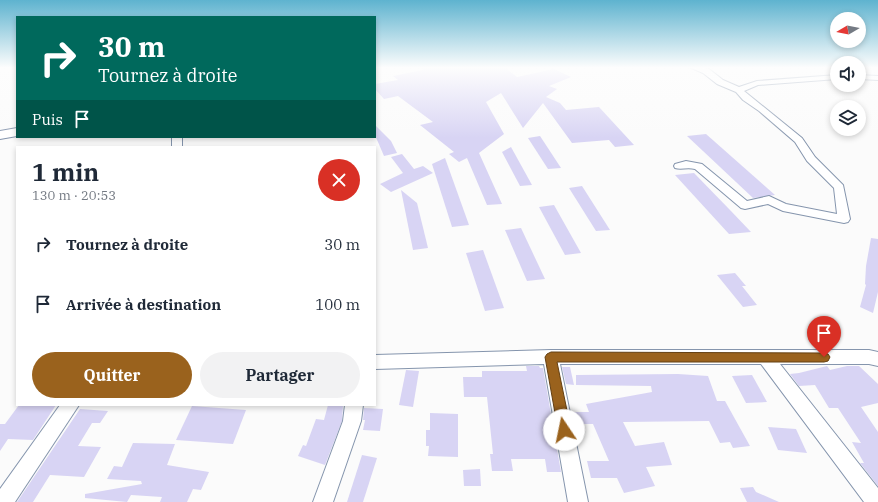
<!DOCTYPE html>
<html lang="fr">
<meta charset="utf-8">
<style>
:root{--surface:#fff;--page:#f2f2f3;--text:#1f2937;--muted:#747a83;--accent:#9a621d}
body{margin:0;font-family:"IBM Plex Serif",serif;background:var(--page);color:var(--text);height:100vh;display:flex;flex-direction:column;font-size:15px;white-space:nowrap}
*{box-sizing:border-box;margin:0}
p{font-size:13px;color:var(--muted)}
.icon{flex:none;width:22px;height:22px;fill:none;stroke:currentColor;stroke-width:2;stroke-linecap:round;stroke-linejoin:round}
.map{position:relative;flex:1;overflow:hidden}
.drawer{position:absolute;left:16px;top:146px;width:360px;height:260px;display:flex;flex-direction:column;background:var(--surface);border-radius:0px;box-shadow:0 2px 6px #0003}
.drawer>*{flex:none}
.hud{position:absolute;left:16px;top:16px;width:360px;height:122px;border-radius:0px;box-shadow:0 2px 6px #0003;background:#00695c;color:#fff;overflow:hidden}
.needle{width:26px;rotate:260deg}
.buttons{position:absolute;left:830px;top:12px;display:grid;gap:8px}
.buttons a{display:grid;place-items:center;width:36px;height:36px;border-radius:50%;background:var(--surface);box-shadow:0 2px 6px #0003;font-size:20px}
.pin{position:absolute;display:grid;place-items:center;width:34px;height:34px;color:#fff;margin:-41px -17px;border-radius:50% 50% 50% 0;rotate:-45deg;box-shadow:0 0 4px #0007}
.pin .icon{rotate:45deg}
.me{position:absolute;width:44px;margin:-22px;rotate:349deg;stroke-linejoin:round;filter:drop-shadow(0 0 3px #0008)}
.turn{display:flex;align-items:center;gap:14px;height:84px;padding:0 16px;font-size:18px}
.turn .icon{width:52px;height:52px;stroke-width:2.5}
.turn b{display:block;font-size:28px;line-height:34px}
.then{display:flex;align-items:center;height:38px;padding:0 16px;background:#0003;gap:8px;font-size:15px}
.round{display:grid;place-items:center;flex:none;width:42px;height:42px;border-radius:21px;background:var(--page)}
.headline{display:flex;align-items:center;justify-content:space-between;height:68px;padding:0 16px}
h1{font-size:24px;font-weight:800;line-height:30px}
.action{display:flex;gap:8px;margin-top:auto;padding:8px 16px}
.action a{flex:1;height:46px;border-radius:24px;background:var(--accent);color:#fff;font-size:16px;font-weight:800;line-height:46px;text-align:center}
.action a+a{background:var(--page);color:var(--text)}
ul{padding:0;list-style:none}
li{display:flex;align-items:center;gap:12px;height:60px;padding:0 16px}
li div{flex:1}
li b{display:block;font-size:15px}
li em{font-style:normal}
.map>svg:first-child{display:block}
.building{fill:#d8d4f4}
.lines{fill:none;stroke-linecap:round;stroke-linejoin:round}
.street-casing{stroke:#8595ad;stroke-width:2}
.secondary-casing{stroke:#8595ad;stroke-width:2}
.street{fill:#fff;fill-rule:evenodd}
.secondary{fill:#fff;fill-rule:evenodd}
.route{fill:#9a621d;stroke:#644013}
</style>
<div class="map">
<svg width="878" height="502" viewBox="0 0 878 502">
<rect width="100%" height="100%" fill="#fbfbfb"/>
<g class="building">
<path d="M 422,67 L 504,67 L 517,77 L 554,69 L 571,77 L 549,86 L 557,89 L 546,97 L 560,103 L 566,110 L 599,107 L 634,145 L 615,147 L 609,140 L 572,143 L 543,103 L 523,128 L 501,93 L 486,102 L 504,134 L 479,153 L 502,204 L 487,205 L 467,158 L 459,162 L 449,154 L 454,152 L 420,125 L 433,122 L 398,96 L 384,99 L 375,89 L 375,84 L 398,80 L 393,76 L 423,70 Z"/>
<path d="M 375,125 L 391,141 L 397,153 L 384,156 L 375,135 Z"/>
<path d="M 706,134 L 775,195 L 753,198 L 687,136 Z"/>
<path d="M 540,136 L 561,168 L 548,169 L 528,138 Z"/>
<path d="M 511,147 L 532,185 L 520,186 L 502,152 Z"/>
<path d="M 402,154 L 414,169 L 423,166 L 433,173 L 391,192 L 380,184 L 403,173 L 391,157 Z"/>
<path d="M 445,158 L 469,225 L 452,227 L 432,164 Z"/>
<path d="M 694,173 L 730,210 L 751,232 L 729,234 L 675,175 Z"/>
<path d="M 582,186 L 610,230 L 596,231 L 569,188 Z"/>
<path d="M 401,190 L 417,203 L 428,248 L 413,250 Z"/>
<path d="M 554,205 L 581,253 L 565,255 L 539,207 Z"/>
<path d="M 521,228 L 545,279 L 527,281 L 505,230 Z"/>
<path d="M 871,238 L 878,239 L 878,292 L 873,313 L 860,307 L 866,285 L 865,284 L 866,266 Z"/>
<path d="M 483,250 L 504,308 L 485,311 L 466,253 Z"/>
<path d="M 735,273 L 746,286 L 742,286 L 757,305 L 743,307 L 717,275 Z"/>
<path d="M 526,366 L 539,366 L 540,368 L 543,368 L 561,472 L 547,472 L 545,459 L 511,459 L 513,471 L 492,471 L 490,454 L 493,454 L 487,397 L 464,397 L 463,377 L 482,377 L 482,371 L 527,371 Z"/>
<path d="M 827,366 L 830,370 L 847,366 L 859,366 L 878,384 L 878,403 L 861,407 L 878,432 L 878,486 L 860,463 L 864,463 L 852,442 L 861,443 L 838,408 L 829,408 L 815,385 L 799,386 L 790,374 L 799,373 Z"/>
<path d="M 562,367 L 570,367 L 574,385 L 566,384 Z"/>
<path d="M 406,370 L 419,371 L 413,407 L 399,405 Z"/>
<path d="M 678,374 L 708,376 L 717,401 L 725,401 L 750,446 L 733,448 L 730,442 L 720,443 L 709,421 L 623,422 L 635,446 L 664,442 L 672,465 L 646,467 L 655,486 L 624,493 L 617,478 L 591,478 L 587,461 L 609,461 L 593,424 L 574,424 L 571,412 L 589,412 L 586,404 L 652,392 L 651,386 L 576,385 L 576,375 Z"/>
<path d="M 752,375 L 767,402 L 746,403 L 732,376 Z"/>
<path d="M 19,405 L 56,405 L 33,440 L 8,439 L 0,451 L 0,424 L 5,424 Z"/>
<path d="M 328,405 L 343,405 L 342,421 L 325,465 L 298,456 L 303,445 L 306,446 L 316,419 L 324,420 Z"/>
<path d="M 192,406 L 246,410 L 233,444 L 176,440 Z"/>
<path d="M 364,408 L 383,409 L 380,431 L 363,430 L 365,420 L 363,420 Z"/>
<path d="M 80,409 L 108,411 L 100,423 L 92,423 L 78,446 L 101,447 L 84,477 L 50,475 L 33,502 L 17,502 Z"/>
<path d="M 430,413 L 458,414 L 458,457 L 428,456 L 429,446 L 426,446 L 426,430 L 430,430 Z"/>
<path d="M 768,427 L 796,429 L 807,453 L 778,450 Z"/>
<path d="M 133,443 L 175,444 L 167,465 L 209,472 L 201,490 L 193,489 L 187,502 L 160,502 L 162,497 L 131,495 L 127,502 L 85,498 L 85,494 L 142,484 L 141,481 L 107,479 L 114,466 L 122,467 Z"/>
<path d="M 362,455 L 377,458 L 363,502 L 347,502 Z"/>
<path d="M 480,469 L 481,486 L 464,486 L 463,470 Z"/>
<path d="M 753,487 L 756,492 L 779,502 L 747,502 L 740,488 Z"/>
</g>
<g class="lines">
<defs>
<g id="street">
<path d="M 689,67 L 702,67 L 709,69 L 723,80 L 739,87 L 757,81 L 837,75 L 837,79 L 758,85 L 744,91 L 802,138 L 815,157 L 843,185 L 850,219 L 848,222 L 844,223 L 783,211 L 768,204 L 745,209 L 741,208 L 695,169 C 687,167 681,170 675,168 L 674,166 L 675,164 L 686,161 L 702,164 L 747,201 L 769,196 L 786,204 L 837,214 L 834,188 L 807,161 L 795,142 L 759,111 L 743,100 L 736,92 L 717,84 L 703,73 Z"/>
<path d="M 859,75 L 878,76 L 878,80 L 859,79 Z"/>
<rect x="172" y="137" width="10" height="10"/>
<path d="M 551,350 L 869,350 L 878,352 L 878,366 L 869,364 L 780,364 L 878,488 L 878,502 L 864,502 L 761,364 L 560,364 L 588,502 L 568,502 L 544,364 L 375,369 L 375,355 Z"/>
<path d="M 60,405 L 79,405 L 15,502 L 0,502 L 0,489 Z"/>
<path d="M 345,405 L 363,405 L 361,421 L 333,502 L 313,502 L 343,421 Z"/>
</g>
<path id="secondary" d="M 17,128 L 17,136 L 0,139 L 0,131 Z"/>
</defs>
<use href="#street" class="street-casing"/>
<use href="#secondary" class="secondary-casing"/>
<use href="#street" class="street"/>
<use href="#secondary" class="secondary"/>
</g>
<linearGradient id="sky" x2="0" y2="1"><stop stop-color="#5eb3cf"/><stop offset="0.49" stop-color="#fdfdfd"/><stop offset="1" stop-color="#fdfdfd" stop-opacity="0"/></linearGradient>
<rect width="878" height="138" fill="url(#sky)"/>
<path class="route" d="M 551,352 L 824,353 L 828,354 L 830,357 L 828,361 L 824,362 L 557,362 L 571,430 L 569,434 L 564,436 L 560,434 L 558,430 L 545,357 L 547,354 Z"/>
</svg>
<div class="buttons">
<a><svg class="needle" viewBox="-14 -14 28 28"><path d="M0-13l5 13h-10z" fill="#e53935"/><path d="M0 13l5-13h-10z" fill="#747a83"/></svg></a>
<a><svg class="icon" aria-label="sound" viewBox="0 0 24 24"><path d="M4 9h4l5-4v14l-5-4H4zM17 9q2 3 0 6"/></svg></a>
<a><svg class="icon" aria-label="layers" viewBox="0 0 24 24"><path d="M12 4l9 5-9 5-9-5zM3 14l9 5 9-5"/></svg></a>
</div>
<div class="pin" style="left:824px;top:357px;background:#d93025"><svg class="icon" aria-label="arrive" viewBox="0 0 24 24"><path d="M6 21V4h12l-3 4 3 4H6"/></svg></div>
<svg class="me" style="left:564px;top:430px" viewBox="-20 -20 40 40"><circle r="19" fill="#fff"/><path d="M0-13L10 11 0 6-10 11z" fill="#9a621d"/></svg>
<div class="hud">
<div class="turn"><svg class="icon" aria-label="right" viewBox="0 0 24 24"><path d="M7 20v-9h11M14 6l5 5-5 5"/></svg><div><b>30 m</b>Tournez à droite</div></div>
<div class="then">Puis<svg class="icon" aria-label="arrive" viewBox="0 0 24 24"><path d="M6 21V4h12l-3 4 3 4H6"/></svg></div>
</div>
<section class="drawer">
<div class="headline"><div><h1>1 min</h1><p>130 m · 20:53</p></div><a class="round" style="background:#d93025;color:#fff"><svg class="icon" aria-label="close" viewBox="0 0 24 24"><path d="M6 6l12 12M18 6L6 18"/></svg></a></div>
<ul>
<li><svg class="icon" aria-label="right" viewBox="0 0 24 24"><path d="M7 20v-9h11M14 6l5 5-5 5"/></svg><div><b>Tournez à droite</b></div><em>30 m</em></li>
<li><svg class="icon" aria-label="arrive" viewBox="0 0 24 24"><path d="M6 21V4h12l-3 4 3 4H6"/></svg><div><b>Arrivée à destination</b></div><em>100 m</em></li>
</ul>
<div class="action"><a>Quitter</a><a>Partager</a></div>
</section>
</div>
